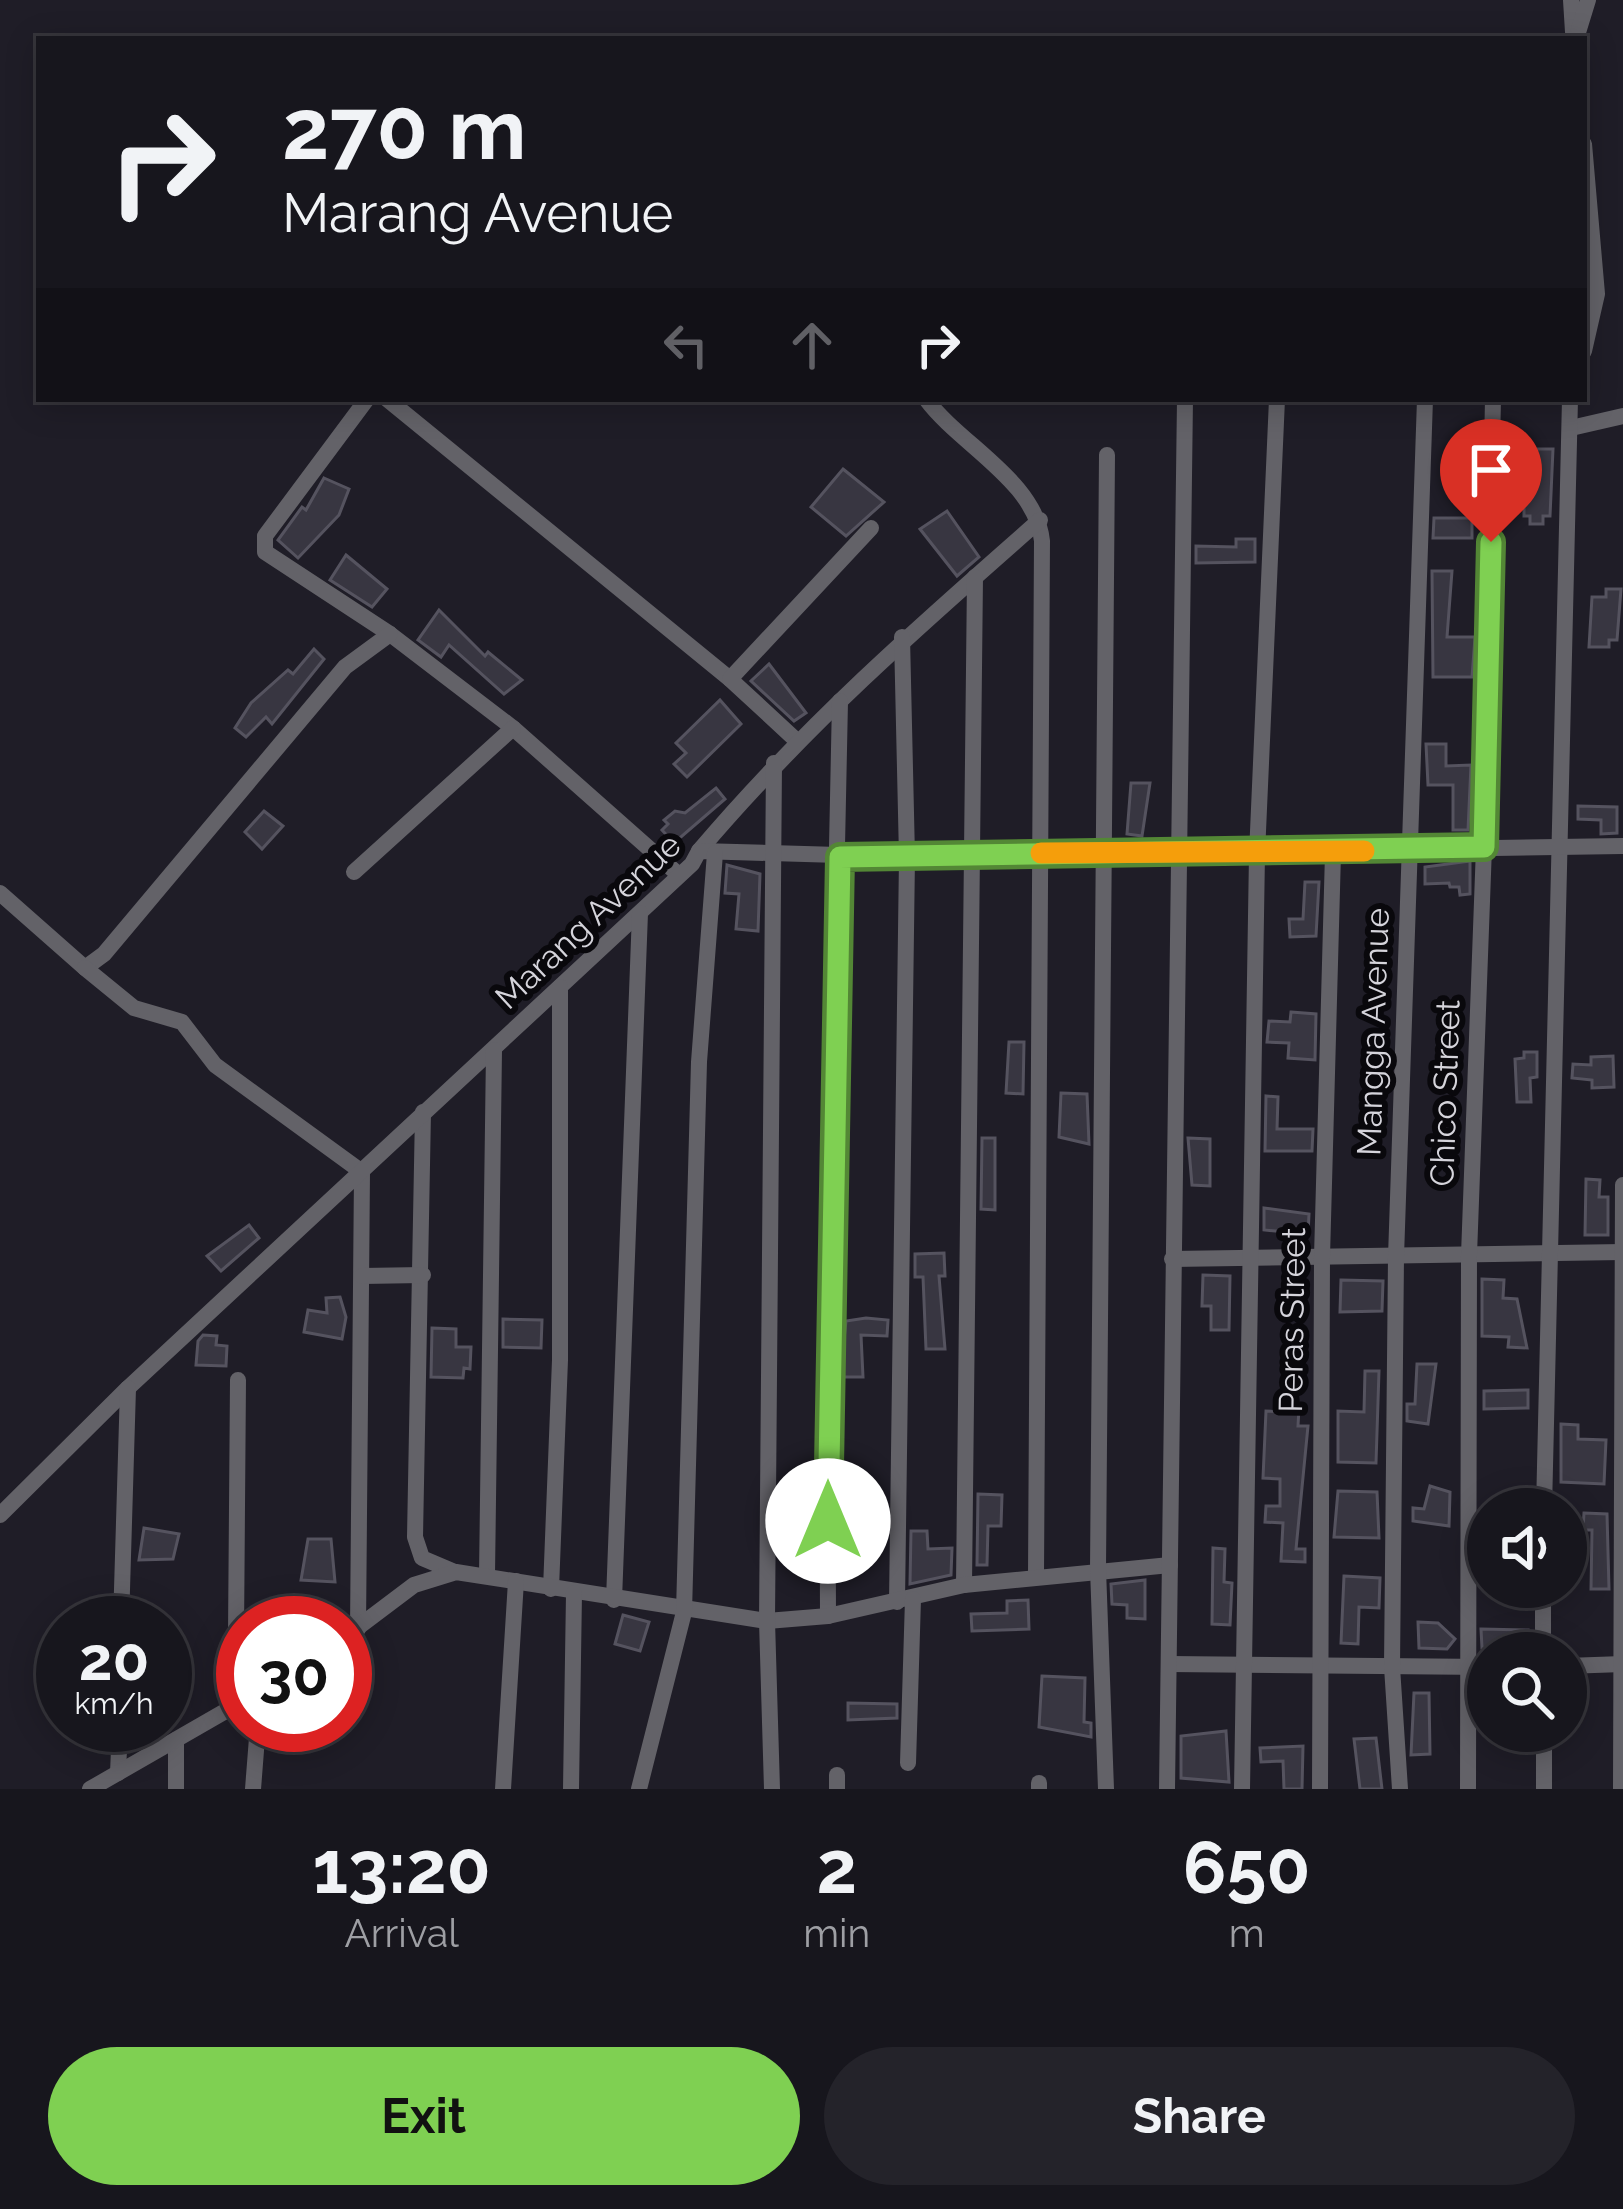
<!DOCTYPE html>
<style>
:root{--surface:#17161d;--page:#24232a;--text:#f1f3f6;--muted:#9e9fa4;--line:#36353b;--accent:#7fd052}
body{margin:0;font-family:Raleway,sans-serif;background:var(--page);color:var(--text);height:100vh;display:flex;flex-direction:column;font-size:45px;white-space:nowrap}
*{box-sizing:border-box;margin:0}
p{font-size:39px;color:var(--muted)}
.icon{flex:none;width:66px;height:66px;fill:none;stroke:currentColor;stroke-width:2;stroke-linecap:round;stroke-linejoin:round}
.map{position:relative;height:1789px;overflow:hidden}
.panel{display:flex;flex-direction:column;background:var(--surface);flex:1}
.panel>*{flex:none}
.banner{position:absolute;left:36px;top:36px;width:1551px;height:366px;border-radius:0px;box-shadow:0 6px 30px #0003,0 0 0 3px var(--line);background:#17161d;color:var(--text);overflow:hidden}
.buttons{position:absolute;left:1467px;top:1488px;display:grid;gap:24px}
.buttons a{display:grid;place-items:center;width:120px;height:120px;border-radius:50%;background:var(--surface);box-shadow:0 6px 30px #0003,0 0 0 3px var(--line);font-size:60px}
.speed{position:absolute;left:36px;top:1596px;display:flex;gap:24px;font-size:60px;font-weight:700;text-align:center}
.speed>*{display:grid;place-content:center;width:156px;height:156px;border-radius:50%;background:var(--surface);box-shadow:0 6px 30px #0003,0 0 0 3px var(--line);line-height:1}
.speed small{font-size:30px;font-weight:400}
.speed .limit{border:18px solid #d22;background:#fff;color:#111}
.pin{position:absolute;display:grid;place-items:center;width:102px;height:102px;color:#fff;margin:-123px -51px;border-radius:50% 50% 50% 0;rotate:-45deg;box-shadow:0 0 12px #0007}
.pin .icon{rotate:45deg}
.me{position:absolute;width:132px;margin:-66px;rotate:0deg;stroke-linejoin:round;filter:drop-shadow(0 0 9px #0008)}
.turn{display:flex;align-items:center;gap:42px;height:252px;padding:0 48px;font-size:54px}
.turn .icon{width:156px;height:156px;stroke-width:2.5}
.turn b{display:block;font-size:84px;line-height:102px}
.lanes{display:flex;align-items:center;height:114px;padding:0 48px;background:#0003;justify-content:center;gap:60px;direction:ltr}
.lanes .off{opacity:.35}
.eta{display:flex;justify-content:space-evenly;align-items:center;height:204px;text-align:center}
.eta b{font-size:72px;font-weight:700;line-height:84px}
.action{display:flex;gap:24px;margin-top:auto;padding:24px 48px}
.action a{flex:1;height:138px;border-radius:72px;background:var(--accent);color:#111;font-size:48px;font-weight:700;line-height:138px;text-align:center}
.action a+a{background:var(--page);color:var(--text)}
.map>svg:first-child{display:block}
.building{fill:#383641;stroke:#55535f;stroke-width:3}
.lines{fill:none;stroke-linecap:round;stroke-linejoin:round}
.minor{stroke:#636268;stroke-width:16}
.route-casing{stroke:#538735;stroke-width:30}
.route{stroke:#7fd052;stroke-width:21}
.slow{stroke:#f59e0b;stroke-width:21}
.labels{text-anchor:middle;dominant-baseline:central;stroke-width:12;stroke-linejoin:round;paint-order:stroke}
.street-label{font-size:33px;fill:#d5d4db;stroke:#09080c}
</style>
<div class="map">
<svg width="1623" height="1789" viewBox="0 0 1623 1789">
<rect width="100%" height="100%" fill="#1f1d27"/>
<g class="building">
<path d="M 1530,449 L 1553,449 L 1550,516 L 1543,516 L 1543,524 L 1530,524 L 1530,516 L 1524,516 L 1524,499 L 1530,499 Z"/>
<path d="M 843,469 L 884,502 L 846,536 L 811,507 Z"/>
<path d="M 324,478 L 349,489 L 339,515 L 298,558 L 278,540 L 302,507 L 306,510 Z"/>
<path d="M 947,511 L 979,557 L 957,576 L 920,529 Z"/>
<path d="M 1434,518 L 1472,518 L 1472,538 L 1433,538 Z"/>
<path d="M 1236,539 L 1255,539 L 1255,562 L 1196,563 L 1196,546 L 1236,547 Z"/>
<path d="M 346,555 L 387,589 L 372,607 L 330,580 Z"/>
<path d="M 1432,571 L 1452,571 L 1447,637 L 1475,637 L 1472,677 L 1433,677 Z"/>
<path d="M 1606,589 L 1621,589 L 1617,640 L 1609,640 L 1609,647 L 1589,647 L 1592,597 L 1606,597 Z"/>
<path d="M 439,610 L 485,656 L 488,652 L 522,680 L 504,694 L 449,645 L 441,657 L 418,640 Z"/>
<path d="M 314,649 L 324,659 L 272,724 L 266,717 L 246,737 L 235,728 L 251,703 L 288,670 L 293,674 Z"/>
<path d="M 769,664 L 806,713 L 794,721 L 751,681 Z"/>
<path d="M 720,700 L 741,724 L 687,777 L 674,764 L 686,753 L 676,743 Z"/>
<path d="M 1426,744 L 1446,744 L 1446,766 L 1471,765 L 1468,830 L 1453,830 L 1453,785 L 1428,785 Z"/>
<path d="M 1131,783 L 1150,783 L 1142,836 L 1127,834 Z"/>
<path d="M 716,788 L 725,799 L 674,843 L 662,830 L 668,824 L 664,820 L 675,811 L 685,813 Z"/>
<path d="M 1578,806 L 1617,807 L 1617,833 L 1601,834 L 1601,820 L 1578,819 Z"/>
<path d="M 264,811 L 283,826 L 262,849 L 245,832 Z"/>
<path d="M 1470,861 L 1470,894 L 1460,895 L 1459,887 L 1450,887 L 1449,883 L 1425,884 L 1425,867 Z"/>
<path d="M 727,865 L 760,874 L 758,931 L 736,929 L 739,894 L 725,893 Z"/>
<path d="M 1305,882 L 1319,882 L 1316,936 L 1290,937 L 1289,919 L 1303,919 Z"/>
<path d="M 1291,1012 L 1316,1014 L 1315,1060 L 1288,1058 L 1289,1043 L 1267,1042 L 1269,1021 L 1290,1022 Z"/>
<path d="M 1009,1042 L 1024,1042 L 1023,1094 L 1006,1093 Z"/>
<path d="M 1524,1052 L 1537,1052 L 1537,1077 L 1530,1078 L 1531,1102 L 1517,1102 L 1515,1059 L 1524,1058 Z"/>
<path d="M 1613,1056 L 1614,1087 L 1592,1088 L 1592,1080 L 1572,1078 L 1573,1064 L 1591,1065 L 1591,1057 Z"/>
<path d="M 1061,1093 L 1087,1094 L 1089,1144 L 1059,1137 Z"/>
<path d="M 1266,1096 L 1278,1097 L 1277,1129 L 1313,1129 L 1312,1151 L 1265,1151 Z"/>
<path d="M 982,1138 L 995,1138 L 995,1210 L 981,1209 Z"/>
<path d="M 1188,1138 L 1210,1139 L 1210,1186 L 1192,1185 Z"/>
<path d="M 1586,1179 L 1600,1180 L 1599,1197 L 1608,1197 L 1608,1235 L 1585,1235 Z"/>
<path d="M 1264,1208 L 1309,1214 L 1308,1234 L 1264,1230 Z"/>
<path d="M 249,1225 L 259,1238 L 221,1271 L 207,1256 Z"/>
<path d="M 944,1253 L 945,1276 L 939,1276 L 945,1349 L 926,1349 L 923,1277 L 915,1277 L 915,1254 Z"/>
<path d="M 1203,1275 L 1230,1276 L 1229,1330 L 1211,1330 L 1211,1306 L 1202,1306 Z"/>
<path d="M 1482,1279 L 1504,1280 L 1503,1298 L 1517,1299 L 1527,1348 L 1508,1347 L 1509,1337 L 1482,1336 Z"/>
<path d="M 1341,1280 L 1383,1281 L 1382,1311 L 1340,1312 Z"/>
<path d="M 340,1297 L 346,1317 L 342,1339 L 304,1332 L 308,1310 L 327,1313 L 326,1298 Z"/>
<path d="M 866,1318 L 888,1320 L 887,1336 L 861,1335 L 863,1377 L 840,1377 L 846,1321 Z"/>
<path d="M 503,1319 L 542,1320 L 541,1348 L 503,1347 Z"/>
<path d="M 432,1328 L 456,1329 L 456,1347 L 471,1347 L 470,1369 L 464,1368 L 463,1378 L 431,1377 Z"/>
<path d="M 203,1335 L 217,1336 L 216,1345 L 227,1346 L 226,1366 L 196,1365 L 198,1341 Z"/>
<path d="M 1417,1364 L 1436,1364 L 1428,1424 L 1407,1421 L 1407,1404 L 1415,1404 Z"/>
<path d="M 1365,1371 L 1379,1371 L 1376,1463 L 1338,1462 L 1338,1411 L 1364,1412 Z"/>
<path d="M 1528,1390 L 1528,1408 L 1484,1409 L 1484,1391 Z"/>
<path d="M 1285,1407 L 1299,1408 L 1298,1426 L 1308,1426 L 1296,1549 L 1305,1549 L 1305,1562 L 1281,1561 L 1283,1523 L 1265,1522 L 1266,1506 L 1280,1506 L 1280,1479 L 1263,1478 L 1266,1411 L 1285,1412 Z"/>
<path d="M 1561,1424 L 1578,1425 L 1578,1439 L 1606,1440 L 1604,1484 L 1561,1482 Z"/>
<path d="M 1430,1486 L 1450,1492 L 1449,1526 L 1413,1521 L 1413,1508 L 1424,1509 Z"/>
<path d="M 1338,1491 L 1377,1492 L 1379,1538 L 1334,1537 Z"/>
<path d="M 978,1494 L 1002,1495 L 1001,1526 L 988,1526 L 987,1565 L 977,1565 Z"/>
<path d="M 1584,1513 L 1607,1514 L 1609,1589 L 1591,1589 L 1592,1530 L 1583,1530 Z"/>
<path d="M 144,1528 L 179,1534 L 173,1559 L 139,1560 Z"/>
<path d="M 911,1531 L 927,1531 L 928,1549 L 952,1548 L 951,1575 L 910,1584 Z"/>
<path d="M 308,1539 L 331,1539 L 335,1582 L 301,1580 Z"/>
<path d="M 1213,1548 L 1225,1549 L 1224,1582 L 1232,1583 L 1230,1625 L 1212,1624 Z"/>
<path d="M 1344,1576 L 1380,1578 L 1379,1608 L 1359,1607 L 1358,1644 L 1341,1643 Z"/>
<path d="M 1145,1580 L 1145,1619 L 1127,1618 L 1127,1605 L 1112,1604 L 1111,1584 Z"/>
<path d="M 1028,1600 L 1029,1629 L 972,1631 L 971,1614 L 1007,1613 L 1007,1601 Z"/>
<path d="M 623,1615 L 649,1622 L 640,1651 L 615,1644 Z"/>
<path d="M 1418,1622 L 1438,1623 L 1455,1639 L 1447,1649 L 1419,1648 Z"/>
<path d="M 1481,1629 L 1528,1630 L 1527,1649 L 1482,1648 Z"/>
<path d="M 1042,1676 L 1085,1678 L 1084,1722 L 1091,1723 L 1091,1737 L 1039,1727 Z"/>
<path d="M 1414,1693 L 1429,1693 L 1430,1754 L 1411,1755 Z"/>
<path d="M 848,1703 L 897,1704 L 897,1718 L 848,1720 Z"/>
<path d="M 1226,1731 L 1229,1782 L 1181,1778 L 1181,1736 Z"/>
<path d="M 1376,1738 L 1382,1789 L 1360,1789 L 1354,1739 Z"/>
<path d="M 1303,1746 L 1302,1789 L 1284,1789 L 1283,1761 L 1261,1762 L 1260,1748 Z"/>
</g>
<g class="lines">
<g class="minor">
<path d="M 1571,0 L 1573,32"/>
<path d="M 1576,39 L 1588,0"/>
<path d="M 1584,144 L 1597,294 L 1584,351"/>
<path d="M 367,399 L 265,536 L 265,552 L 390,634 L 513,728 L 679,875"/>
<path d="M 387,399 L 730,679"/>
<path d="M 926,399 C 960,445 1036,481 1042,541 L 1036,1576"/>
<path d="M 1571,428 L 1623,416"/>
<path d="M 796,740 L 730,679 L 871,528"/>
<path d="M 699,851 C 805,726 918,627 1040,520"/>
<path d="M 354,872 L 513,728"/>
<path d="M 0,893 L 85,968 L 104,954 L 345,667 L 390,634"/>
<path d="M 85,968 L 134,1008 L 182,1022 L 215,1065 L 362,1172 L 358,1629"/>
<path d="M 423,1112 L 415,1537 L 422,1558 L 455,1572"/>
<path d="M 1172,1259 L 1623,1252"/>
<path d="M 362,1276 L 423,1275"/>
<path d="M 238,1380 L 236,1635 L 243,1689"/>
<path d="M 1544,1509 L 1570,399"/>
<path d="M 0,1515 L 128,1388 L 692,864 L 699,851 L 907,857 L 1623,846"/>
<path d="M 487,1575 L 494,1050"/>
<path d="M 964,1585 L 975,577"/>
<path d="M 551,1589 L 560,1360 L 560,987"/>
<path d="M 614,1600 L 640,913"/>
<path d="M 897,1602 L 907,857 L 902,637"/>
<path d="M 828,1616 L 827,1331 L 840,701"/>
<path d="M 121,1623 L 128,1388"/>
<path d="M 345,1637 L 414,1585 L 456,1572 L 767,1621 L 828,1616 L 964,1585 L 1170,1565"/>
<path d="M 1543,1653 L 1543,1587"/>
<path d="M 1169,1664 L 1488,1667"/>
<path d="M 1566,1666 L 1623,1664"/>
<path d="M 1544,1731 L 1544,1789"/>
<path d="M 176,1740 L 176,1789"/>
<path d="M 908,1763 L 913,1599"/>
<path d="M 118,1773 L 120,1725"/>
<path d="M 837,1775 L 837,1789"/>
<path d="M 90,1789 L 243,1701"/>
<path d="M 253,1789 L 258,1725"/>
<path d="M 503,1789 L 516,1581"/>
<path d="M 571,1789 L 574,1593"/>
<path d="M 639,1789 L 684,1612 L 699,1062 L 715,853"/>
<path d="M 772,1789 L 767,1621 L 774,763"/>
<path d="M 1039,1789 L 1039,1783"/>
<path d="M 1106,1789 L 1098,1569 L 1107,455"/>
<path d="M 1167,1789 L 1185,399"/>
<path d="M 1242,1789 L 1257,854 L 1277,399"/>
<path d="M 1320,1789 L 1322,1257 L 1333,853"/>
<path d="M 1400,1789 L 1392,1667 L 1396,1257 L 1425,399"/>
<path d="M 1468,1789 L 1469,1255 L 1484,847 L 1493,399"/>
<path d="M 1621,1789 L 1623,1185"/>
</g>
</g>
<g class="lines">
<defs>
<path id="route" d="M 828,1521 L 840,857 L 1484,847 L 1491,542"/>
</defs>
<use href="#route" class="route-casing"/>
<use href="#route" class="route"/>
<path class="slow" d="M 1041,853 L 1364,851"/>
</g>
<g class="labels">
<g class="street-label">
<text transform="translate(588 921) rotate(-43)">Marang Avenue</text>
<text transform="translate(1373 1032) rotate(-88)">Mangga Avenue</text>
<text transform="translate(1445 1093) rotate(-88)">Chico Street</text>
<text transform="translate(1292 1320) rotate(-89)">Peras Street</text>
</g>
</g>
</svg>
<div class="buttons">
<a><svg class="icon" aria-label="sound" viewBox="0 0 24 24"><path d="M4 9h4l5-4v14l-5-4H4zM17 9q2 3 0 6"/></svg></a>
<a><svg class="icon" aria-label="search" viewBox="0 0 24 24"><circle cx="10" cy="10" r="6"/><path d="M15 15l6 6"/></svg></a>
</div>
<div class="speed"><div>20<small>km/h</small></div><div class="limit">30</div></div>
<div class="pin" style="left:1491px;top:542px;background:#d93025"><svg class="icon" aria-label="arrive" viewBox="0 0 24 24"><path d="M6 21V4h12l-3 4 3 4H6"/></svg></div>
<svg class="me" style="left:828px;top:1521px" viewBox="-20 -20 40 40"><circle r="19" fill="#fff"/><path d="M0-13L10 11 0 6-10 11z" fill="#7fd052"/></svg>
<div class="banner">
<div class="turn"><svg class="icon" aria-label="right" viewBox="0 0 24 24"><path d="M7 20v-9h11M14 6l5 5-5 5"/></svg><div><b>270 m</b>Marang Avenue</div></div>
<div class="lanes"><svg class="icon off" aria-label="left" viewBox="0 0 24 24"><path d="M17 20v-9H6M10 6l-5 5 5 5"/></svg><svg class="icon off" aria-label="ahead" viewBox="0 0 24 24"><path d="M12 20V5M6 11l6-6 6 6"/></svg><svg class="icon" aria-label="right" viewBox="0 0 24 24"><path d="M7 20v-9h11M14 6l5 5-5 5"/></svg></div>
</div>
</div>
<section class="panel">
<div class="eta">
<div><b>13:20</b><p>Arrival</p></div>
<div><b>2</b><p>min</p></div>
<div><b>650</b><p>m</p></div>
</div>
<div class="action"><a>Exit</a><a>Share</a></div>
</section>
